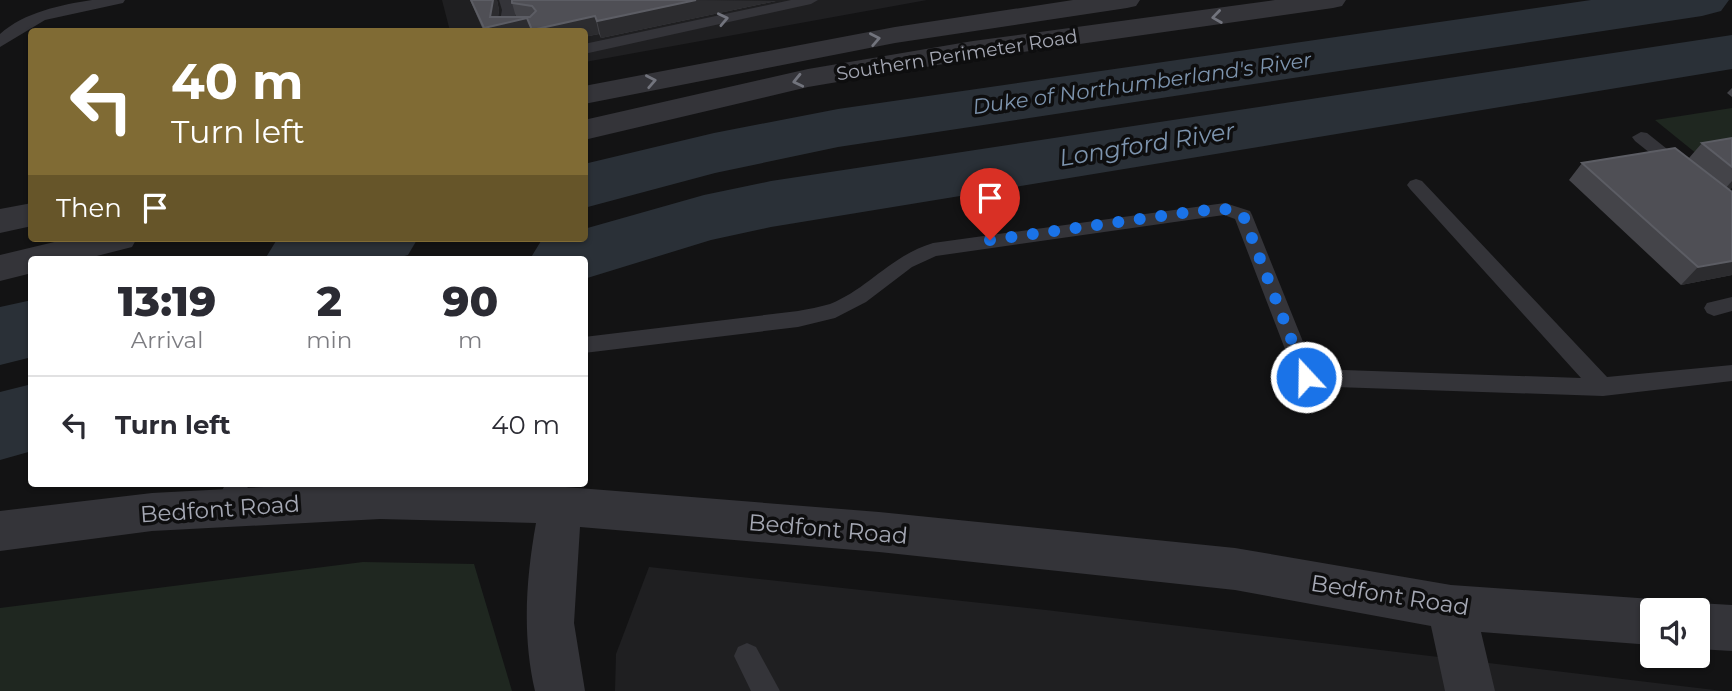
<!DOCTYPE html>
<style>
:root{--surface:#fff;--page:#f7f7f7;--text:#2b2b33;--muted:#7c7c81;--line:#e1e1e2}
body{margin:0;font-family:Montserrat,sans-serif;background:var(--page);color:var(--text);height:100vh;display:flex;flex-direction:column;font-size:26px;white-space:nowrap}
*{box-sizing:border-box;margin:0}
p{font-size:23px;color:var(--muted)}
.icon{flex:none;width:38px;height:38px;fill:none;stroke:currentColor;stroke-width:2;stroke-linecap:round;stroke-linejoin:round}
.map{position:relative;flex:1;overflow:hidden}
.sheet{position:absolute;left:28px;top:256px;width:560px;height:231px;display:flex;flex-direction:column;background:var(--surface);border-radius:7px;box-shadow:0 2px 5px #0004}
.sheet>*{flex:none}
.banner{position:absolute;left:28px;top:28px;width:560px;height:214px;border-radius:7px;box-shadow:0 2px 5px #0004;background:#806b34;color:#fff;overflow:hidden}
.tools{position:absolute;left:1640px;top:598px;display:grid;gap:14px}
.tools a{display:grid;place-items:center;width:70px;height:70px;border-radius:7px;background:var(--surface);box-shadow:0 2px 5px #0004;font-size:35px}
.pin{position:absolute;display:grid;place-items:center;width:60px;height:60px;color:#fff;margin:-72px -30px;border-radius:50% 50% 50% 0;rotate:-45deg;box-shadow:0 0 7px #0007}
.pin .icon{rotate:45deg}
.me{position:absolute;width:77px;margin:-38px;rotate:339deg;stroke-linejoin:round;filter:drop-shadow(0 0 5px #0008)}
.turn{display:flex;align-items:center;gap:24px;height:147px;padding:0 28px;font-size:32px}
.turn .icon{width:91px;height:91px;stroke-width:2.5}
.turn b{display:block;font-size:49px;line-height:60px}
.then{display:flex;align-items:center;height:66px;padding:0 28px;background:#0003;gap:14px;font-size:26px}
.eta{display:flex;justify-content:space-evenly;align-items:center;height:119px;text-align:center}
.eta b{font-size:42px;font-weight:800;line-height:49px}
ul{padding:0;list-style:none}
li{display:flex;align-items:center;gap:21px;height:98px;padding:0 28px;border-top:2px solid var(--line)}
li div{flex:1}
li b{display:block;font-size:26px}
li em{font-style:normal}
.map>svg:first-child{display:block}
.built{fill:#1f1f21}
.green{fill:#1f2720}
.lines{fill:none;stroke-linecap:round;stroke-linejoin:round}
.river{fill:#2a3037;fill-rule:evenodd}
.service{fill:#343439;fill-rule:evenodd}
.minor{fill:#343439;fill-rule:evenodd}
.tertiary{fill:#343439;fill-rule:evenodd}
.wall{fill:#444449}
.shaded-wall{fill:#2c2c2f}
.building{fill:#4f4f55;stroke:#5c5d64;stroke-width:2}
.oneway{stroke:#72747d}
.route{stroke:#1a73e8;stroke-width:12;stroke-dasharray:0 21.6}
.labels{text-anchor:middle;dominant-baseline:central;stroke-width:7;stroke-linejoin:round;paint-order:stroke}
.far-street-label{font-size:19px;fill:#a5a8b4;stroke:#0e0e0f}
.far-water-label{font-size:21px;font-style:italic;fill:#7d94ae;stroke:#0e0e0f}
.street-label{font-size:23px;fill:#a5a8b4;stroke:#0e0e0f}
.water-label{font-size:24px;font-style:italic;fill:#7d94ae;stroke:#0e0e0f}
</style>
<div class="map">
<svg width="1732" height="691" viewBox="0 0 1732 691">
<rect width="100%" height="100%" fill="#131314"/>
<g class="built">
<path d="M 442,0 L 927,0 L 585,62 L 584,32 L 450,31 Z"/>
<path d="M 649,567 L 1046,610 L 1723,691 L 615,691 L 616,654 Z"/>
</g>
<g class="green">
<path d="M 1732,108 L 1732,148 L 1697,154 L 1655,120 Z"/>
<path d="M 363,562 L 474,564 L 512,691 L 0,691 L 0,608 Z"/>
</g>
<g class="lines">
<g class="river">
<path d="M 1591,0 L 1729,0 L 1721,11 L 1702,16 L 838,147 L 715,173 L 584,208 L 584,164 L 714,133 L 838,109 Z"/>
<path d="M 1732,35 L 1732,69 L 771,227 L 711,240 L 584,279 L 584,259 L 530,259 L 541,241 L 552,238 L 584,238 L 584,229 L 704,195 L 771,181 Z"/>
<path d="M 287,238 L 418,238 L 408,255 L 394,259 L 265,259 L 276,241 Z"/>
<path d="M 32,300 L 32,357 L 0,365 L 0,307 Z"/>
<path d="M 32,384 L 32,451 L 0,460 L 0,392 Z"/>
</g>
<g class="service">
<path d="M 92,0 L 125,0 L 123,3 L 45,20 L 0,47 L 0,34 C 25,12 60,5 92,0 Z"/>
<path d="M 499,0 L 513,0 L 516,10 L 513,32 L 498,32 L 502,10 Z"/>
<path d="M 791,0 L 818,0 L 811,4 L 584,54 L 584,44 Z"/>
<path d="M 1641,132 L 1647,133 L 1687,165 L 1690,169 L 1687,173 L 1675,173 L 1635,141 L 1632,137 Z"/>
<path d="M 1416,179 L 1422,181 L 1607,377 L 1732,365 L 1732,381 L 1603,396 L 1306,386 L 1298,383 L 1235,219 L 1224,215 L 936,256 L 912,267 L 866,302 L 835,318 L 798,327 L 584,353 L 584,337 L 798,311 C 808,309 820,307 830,304 C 868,289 890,256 933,243 L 1225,203 L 1250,211 L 1252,215 L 1314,369 L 1581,378 L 1410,189 L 1407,185 L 1410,181 Z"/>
<path d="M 1732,297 L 1732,311 L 1714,316 L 1707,313 L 1704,308 L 1707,303 Z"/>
<path d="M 226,483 L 250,483 L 233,515 L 225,519 L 217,515 L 213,508 Z"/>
<path d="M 747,643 L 756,647 L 780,691 L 751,691 L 734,656 L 738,647 Z"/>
</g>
<g class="minor">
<path d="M 339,483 L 528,484 L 879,512 L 1235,548 L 1451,585 L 1652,599 L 1669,606 L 1671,611 L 1652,611 L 1652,645 L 1481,632 L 1495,691 L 1445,691 L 1431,626 L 1235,590 L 879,552 L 580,527 L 574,623 L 585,691 L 535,691 C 522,635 526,579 536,523 L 380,519 L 152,531 L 0,551 L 0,511 L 152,493 Z"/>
<path d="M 1698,603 L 1732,605 L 1732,651 L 1698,649 L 1698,611 L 1681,611 Z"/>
</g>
<g class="tertiary">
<path d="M 1073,0 L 1140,0 L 1136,6 L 1127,8 L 895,43 L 584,104 L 584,86 L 895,27 Z"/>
<path d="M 1275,0 L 1346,0 L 1342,6 L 1333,8 L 973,59 L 808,87 L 584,140 L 584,120 L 808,69 L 973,41 Z"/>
<path d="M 32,203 L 32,226 L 0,233 L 0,209 Z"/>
<path d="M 71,238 L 137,238 L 132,247 L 85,259 L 32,259 L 32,273 L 0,281 L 0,255 Z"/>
</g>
</g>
<g class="wall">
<path d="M 470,0 L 497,0 L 499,10 L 498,17 L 516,17 L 512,3 L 776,1 L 601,38 L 599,34 L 584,37 L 584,32 L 484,32 Z"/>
<path d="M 1732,88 L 1732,97 L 1727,93 Z"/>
<path d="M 1732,138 L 1732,188 L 1729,189 L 1732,275 L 1681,285 L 1569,180 L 1582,163 L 1689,158 L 1702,143 Z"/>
</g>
<g class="shaded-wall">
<path d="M 493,0 L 497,0 L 499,10 L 497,25 L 527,18 L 532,32 L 485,32 L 484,28 L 490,17 Z"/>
<path d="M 696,0 L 776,1 L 601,38 L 597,21 Z"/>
<path d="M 595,16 L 599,34 L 584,37 L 584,32 L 532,32 L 532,30 Z"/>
<path d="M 1732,181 L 1732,188 L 1724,190 Z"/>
<path d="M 1732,261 L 1732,275 L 1681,285 L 1698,267 Z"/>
</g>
<g class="building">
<path d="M 471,0 L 493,0 L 490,17 L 530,17 L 536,11 L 532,6 L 512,3 L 512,0 L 696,0 L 597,21 L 595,16 L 532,30 L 527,18 L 484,28 Z"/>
<path d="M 1732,138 L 1732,167 L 1702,143 Z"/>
<path d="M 1675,148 L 1732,192 L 1732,261 L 1698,267 L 1582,163 Z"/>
</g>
<defs><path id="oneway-chevron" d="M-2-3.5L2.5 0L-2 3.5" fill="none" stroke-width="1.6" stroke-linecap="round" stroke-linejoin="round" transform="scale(1.75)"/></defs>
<g class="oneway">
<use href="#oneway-chevron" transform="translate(1217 17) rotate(172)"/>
<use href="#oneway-chevron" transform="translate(723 19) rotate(-12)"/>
<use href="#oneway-chevron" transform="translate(875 39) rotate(-11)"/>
<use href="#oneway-chevron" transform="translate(651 81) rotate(-11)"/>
<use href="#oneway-chevron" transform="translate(798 81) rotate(167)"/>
</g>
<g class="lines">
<path class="route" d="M 990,240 L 1197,211 L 1225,209 L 1243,215 L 1306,377"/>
</g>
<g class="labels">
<g class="far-street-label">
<text transform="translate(957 55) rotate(-9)">Southern Perimeter Road</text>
</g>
<g class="far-water-label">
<text transform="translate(1142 83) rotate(-8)">Duke of Northumberland's River</text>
</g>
<g class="street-label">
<text transform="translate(220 509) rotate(-4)">Bedfont Road</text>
<text transform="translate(828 529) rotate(5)">Bedfont Road</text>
<text transform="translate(1390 595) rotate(9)">Bedfont Road</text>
</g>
<g class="water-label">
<text transform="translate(1147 144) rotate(-9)">Longford River</text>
</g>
</g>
</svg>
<div class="tools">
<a><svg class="icon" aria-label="sound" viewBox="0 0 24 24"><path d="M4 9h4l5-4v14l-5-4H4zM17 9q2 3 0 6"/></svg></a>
</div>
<div class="pin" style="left:990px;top:240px;background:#d93025"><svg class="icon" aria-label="arrive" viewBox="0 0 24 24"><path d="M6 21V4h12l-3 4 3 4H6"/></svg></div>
<svg class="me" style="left:1306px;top:377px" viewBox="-20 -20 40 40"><circle r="17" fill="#1a73e8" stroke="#fff" stroke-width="3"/><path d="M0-11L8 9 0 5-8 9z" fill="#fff"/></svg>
<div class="banner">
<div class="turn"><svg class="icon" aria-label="left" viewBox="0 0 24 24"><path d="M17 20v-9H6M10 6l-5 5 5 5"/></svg><div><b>40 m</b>Turn left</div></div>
<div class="then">Then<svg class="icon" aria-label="arrive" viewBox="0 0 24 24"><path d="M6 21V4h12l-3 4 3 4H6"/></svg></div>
</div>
<section class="sheet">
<div class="eta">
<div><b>13:19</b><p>Arrival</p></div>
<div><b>2</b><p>min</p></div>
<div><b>90</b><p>m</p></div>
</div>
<ul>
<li><svg class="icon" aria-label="left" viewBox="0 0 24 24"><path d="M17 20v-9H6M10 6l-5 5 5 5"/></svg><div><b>Turn left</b></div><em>40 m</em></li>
</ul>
</section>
</div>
